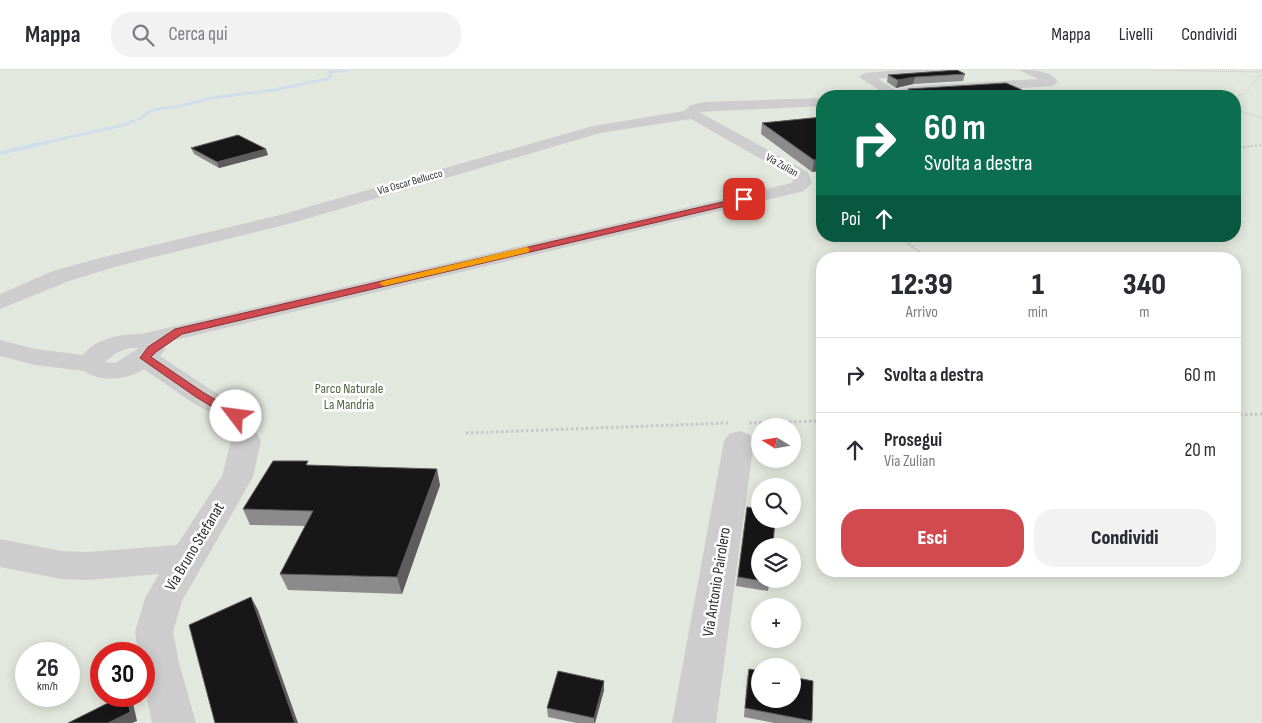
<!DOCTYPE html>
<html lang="it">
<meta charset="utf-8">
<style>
:root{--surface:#fff;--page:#f2f2f3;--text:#2b2b33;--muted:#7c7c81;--line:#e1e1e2;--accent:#d04a4f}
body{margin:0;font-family:"Sofia Sans Condensed",sans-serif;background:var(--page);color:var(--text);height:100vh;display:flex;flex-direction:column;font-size:19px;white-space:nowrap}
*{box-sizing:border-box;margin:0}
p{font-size:16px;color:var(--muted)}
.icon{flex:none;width:28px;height:28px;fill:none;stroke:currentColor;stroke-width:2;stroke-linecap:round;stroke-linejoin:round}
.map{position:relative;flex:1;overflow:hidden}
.side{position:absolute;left:816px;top:182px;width:425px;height:325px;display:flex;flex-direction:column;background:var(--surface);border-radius:20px;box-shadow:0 2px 12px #0003}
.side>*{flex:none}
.guide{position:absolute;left:816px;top:20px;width:425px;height:152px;border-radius:20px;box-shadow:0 2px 12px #0003;background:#0b6e4f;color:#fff;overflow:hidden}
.needle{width:32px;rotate:281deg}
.controls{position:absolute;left:751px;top:348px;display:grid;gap:10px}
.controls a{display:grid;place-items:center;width:50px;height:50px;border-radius:50%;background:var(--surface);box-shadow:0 2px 12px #0003;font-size:25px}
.speed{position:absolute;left:15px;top:572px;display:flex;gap:10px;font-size:25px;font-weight:700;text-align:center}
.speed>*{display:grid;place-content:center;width:65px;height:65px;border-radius:50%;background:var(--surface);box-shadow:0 2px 12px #0003;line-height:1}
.speed small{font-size:12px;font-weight:400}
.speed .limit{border:8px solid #d22;background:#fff;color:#111}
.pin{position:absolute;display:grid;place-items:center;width:42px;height:42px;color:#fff;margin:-21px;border-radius:10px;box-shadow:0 2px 8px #0006}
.me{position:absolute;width:55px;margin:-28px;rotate:300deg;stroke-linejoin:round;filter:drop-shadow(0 0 4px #0008)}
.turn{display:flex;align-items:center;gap:18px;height:105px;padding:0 25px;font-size:22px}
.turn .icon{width:65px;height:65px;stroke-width:2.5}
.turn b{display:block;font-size:35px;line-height:42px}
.then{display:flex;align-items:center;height:48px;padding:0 25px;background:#0003;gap:10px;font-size:19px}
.eta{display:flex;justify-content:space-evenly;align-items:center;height:85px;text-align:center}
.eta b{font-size:30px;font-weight:800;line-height:35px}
.action{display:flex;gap:10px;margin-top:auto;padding:10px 25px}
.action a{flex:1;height:58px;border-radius:20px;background:var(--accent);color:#fff;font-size:20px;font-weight:800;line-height:58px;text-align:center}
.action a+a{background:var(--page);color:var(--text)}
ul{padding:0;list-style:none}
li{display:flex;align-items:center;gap:15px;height:75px;padding:0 25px;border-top:1px solid var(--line)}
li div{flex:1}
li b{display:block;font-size:19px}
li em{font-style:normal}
header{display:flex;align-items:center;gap:30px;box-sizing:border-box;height:70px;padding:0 25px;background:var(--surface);border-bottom:1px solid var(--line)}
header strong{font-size:24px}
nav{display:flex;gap:28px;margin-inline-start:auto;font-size:18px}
.search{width:350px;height:45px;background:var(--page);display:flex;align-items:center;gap:12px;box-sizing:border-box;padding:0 18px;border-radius:20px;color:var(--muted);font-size:19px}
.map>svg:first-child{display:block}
.green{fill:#e3e8de;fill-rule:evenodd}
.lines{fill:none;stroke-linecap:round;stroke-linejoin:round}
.stream-far1{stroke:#cfdee9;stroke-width:3}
.stream{stroke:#cfdee9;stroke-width:4}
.path-far3{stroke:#c7c7c7;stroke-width:1;stroke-dasharray:1 1;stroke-linecap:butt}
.path-far2{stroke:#c7c7c7;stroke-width:2;stroke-dasharray:2 2;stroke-linecap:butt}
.path-far1{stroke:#c7c7c7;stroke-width:2.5;stroke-dasharray:2 2;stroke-linecap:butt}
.path{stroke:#c7c7c7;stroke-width:3;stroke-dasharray:2.5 2.5;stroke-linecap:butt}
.minor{fill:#cdcdcd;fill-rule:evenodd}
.wall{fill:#8b8b8b}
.shaded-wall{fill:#5d5d5d}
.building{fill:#171717;stroke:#5d5d5d}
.route{fill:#d04a4f;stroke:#873033}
.slow{fill:#f59e0b}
.labels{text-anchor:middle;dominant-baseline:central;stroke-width:5;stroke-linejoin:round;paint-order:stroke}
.far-street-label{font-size:11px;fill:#303030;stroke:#fff}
.park-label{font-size:14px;fill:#536743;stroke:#fff}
.near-street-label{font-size:16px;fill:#303030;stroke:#fff}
</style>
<header>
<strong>Mappa</strong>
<div class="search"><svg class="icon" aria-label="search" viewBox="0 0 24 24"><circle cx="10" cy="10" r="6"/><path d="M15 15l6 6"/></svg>Cerca qui</div>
<nav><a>Mappa</a><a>Livelli</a><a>Condividi</a></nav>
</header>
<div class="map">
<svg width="1262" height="653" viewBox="0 0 1262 653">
<rect width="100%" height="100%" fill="#fff"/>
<path class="green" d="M 0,0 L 1262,0 L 1262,653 L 0,653 ZM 822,26 L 1235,26 L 1235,166 L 822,166 ZM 822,189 L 1235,189 L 1235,501 L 822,501 ZM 760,356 L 792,356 L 792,389 L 760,389 ZM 760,416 L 792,416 L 792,449 L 760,449 ZM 760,476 L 792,476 L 792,509 L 760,509 ZM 760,536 L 792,536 L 792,569 L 760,569 ZM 26,584 L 69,584 L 69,626 L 26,626 ZM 101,584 L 144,584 L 144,626 L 101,626 ZM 760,596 L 792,596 L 792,629 L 760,629 Z"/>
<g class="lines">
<path class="stream-far1" d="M 43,73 L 124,55 L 141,48 L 150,41 L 163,38 L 177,37 L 212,28 L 274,20 L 326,9 L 331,6 L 329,2 L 349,0"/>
<path class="stream" d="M 0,83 L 48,72"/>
<g class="path-far3">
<path d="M 1152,0 L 1262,2"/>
<path d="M 1235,27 L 1244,24 L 1261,4"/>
<path d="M 1235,39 L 1262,48"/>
</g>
<g class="path-far2">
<path d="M 1235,78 L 1262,75"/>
<path d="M 898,166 L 900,168"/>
</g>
<path class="path-far1" d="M 899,166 L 928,189"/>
<g class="path">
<path d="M 1235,345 L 1262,344"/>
<path d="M 749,353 L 822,351"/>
<path d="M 466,363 L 728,353"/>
</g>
<g class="minor">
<path d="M 901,0 L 944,0 L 938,4 L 878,9 L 896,20 L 913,16 L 1038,9 L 1019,0 C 1032,0 1051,0 1058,12 L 1052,16 L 889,26 L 859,7 L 865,3 Z"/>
<path d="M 822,28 L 822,36 L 699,42 L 808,102 L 812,113 L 804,121 L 162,273 L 165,279 L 160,286 L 210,319 L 246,340 L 261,371 L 253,407 L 182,531 L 173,562 L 179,593 L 196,653 L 152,653 L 144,615 L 144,584 L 138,584 L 135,562 L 145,528 L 159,504 L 89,510 L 61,509 L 0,497 L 0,469 L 61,481 L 89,482 L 177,475 L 222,406 L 231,371 L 224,351 L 190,331 L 144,299 C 127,310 101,313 84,301 L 35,295 L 0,286 L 0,270 L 35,279 L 83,285 C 96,268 120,264 141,264 L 792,113 L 794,108 L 691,49 L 600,63 L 292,153 L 118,196 L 69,211 L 0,239 L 0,224 L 53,201 L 104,187 L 280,145 L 593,56 L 684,41 L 691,35 L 705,32 ZM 129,278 L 139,278 L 115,293 L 105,292 L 116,283 Z"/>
<path d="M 739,361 L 749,364 L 754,371 L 716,653 L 672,653 L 724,371 L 729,364 Z"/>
</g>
</g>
<g class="wall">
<path d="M 965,4 L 963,11 L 913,14 L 896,18 L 887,12 L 888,5 Z"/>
<path d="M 908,19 L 1036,26 L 906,26 Z"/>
<path d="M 822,47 L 812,102 L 761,64 L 762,53 Z"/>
<path d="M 191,78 L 268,85 L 219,98 L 194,84 Z"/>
<path d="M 309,395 L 440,415 L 402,524 L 288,520 L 280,504 L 305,456 L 250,455 L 243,439 Z"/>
<path d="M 747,437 L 770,509 L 768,521 L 736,516 Z"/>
<path d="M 749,599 L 812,651 L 812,653 L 774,653 L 744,647 L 747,608 Z"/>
<path d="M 604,620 L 595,653 L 577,653 L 548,647 L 547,638 Z"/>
</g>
<g class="shaded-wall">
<path d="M 915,7 L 913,14 L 896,18 L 898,10 Z"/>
<path d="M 266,79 L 268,85 L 219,98 L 217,92 Z"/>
<path d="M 822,89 L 822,101 L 812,102 L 814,90 Z"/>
<path d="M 437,399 L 440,415 L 402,524 L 397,507 Z"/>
<path d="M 251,527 L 258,540 L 298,653 L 295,653 Z"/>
<path d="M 604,611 L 604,620 L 595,653 L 594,653 L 594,648 Z"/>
<path d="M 127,626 L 128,626 L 133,633 L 137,651 L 132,653 L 108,653 Z"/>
</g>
<g class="building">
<path d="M 957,0 L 965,4 L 915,7 L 898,10 L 888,5 Z"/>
<path d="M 1006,13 L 1036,26 L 958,26 L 956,25 L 941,26 L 921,26 L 908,19 Z"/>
<path d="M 822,47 L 822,89 L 814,90 L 762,53 Z"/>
<path d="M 238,65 L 266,79 L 217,92 L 191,78 Z"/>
<path d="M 273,391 L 308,391 L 306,395 L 437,399 L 397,507 L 280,504 L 313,441 L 243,439 Z"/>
<path d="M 747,437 L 760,439 L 760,449 L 775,449 L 773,476 L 760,476 L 760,509 L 770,509 L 769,512 L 738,507 Z"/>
<path d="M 251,527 L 295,653 L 215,653 L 189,555 Z"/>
<path d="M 749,599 L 760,601 L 760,629 L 792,629 L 792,607 L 813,611 L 812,651 L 745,638 Z"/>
<path d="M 558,601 L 604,611 L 594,648 L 547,638 Z"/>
<path d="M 122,626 L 127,626 L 130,642 L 108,653 L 68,653 Z"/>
</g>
<path class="route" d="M 744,127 L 747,128 L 747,131 L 182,264 L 156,282 L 151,287 L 204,323 L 241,344 L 242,346 L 241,349 L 232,349 L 196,327 L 140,288 L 148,277 L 175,259 Z"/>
<path class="slow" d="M 526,177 L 529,178 L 529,182 L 384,216 L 379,213 L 384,211 Z"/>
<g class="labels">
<g class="far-street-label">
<text transform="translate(782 95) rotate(30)">Via Zulian</text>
<text transform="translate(410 112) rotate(-16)">Via Oscar Bellucco</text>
</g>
<g class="park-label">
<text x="349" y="318">Parco Naturale<tspan x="349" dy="16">La Mandria</tspan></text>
</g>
<g class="near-street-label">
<text transform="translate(195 477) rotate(-59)">Via Bruno Stefanat</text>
<text transform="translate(717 512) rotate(-81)">Via Antonio Pairolero</text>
</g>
</g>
</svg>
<div class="controls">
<a><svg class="needle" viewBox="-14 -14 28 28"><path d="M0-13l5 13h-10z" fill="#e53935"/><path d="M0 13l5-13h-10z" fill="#7c7c81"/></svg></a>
<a><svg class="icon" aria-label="search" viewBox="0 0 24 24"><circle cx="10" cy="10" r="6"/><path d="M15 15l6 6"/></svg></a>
<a><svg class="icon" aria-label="layers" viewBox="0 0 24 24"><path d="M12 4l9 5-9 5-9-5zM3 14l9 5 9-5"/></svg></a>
<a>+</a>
<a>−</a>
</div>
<div class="speed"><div>26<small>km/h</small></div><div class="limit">30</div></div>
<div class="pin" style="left:744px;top:129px;background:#d93025"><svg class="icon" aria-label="arrive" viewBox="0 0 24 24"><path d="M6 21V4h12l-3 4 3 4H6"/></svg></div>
<svg class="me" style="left:236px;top:346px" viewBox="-20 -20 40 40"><circle r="19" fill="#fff"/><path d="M0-13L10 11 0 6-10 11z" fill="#d04a4f"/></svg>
<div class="guide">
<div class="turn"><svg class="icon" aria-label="right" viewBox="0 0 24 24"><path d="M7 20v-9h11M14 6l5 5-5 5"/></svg><div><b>60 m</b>Svolta a destra</div></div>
<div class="then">Poi<svg class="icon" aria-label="ahead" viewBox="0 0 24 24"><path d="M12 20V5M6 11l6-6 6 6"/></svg></div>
</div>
<section class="side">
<div class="eta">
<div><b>12:39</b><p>Arrivo</p></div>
<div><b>1</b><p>min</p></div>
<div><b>340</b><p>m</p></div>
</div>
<ul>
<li><svg class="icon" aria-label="right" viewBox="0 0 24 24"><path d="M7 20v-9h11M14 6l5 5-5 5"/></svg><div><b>Svolta a destra</b></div><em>60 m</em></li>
<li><svg class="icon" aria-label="ahead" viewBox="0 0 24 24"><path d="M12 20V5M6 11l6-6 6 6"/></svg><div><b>Prosegui</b><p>Via Zulian</p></div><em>20 m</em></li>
</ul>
<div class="action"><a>Esci</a><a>Condividi</a></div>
</section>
</div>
